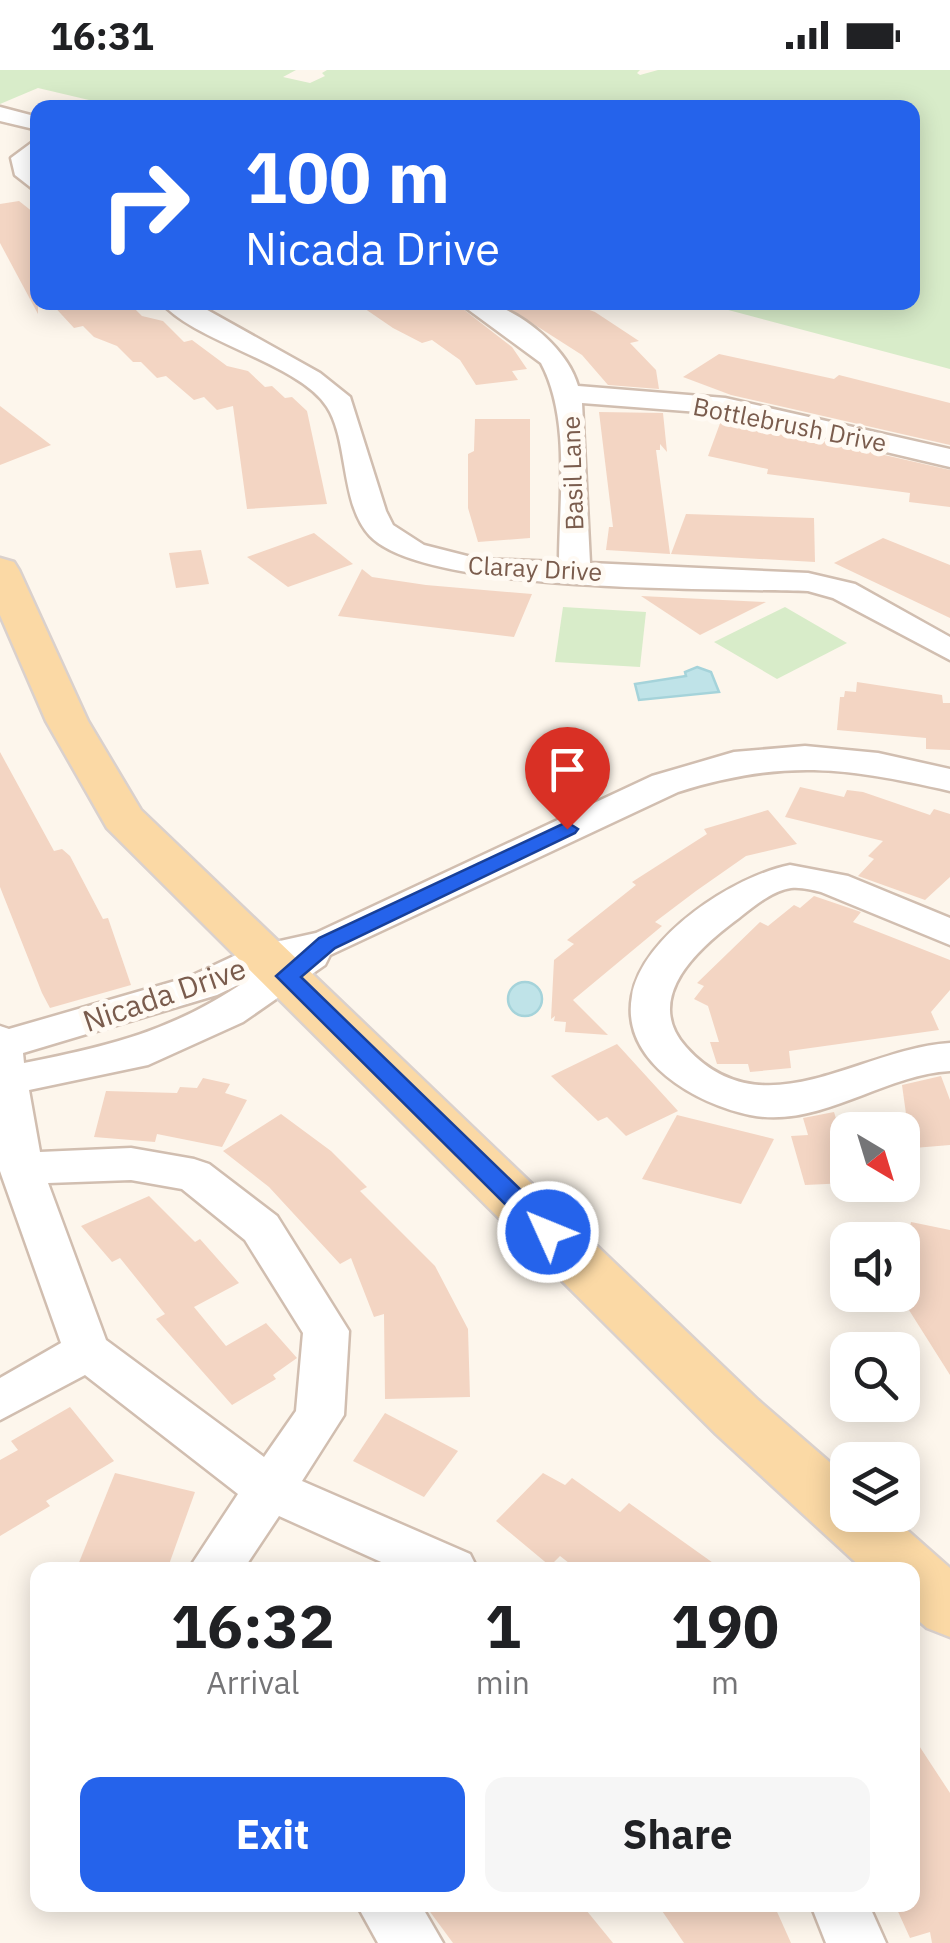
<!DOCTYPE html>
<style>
:root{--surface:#fff;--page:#f6f6f6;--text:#202124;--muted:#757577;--accent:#2563eb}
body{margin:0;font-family:"IBM Plex Sans",sans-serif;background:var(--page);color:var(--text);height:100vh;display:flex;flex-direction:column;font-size:38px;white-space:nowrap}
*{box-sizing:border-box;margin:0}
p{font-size:32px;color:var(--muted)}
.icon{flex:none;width:55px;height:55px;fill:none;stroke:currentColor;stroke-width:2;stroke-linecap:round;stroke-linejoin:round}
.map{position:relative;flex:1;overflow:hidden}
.side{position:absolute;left:30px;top:1492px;width:890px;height:350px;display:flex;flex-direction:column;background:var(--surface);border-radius:20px;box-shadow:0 5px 25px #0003}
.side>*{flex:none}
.guide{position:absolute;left:30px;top:30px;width:890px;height:210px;border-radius:20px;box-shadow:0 5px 25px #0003;background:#2563eb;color:#fff;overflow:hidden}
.needle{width:65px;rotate:142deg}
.tools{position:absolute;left:830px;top:1042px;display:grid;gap:20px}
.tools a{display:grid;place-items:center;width:90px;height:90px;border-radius:20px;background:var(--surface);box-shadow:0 5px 25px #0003;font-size:50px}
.pin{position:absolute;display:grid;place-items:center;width:85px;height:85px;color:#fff;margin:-102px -42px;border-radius:50% 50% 50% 0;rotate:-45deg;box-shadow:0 0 10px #0007}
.pin .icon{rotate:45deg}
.me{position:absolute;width:110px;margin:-55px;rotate:314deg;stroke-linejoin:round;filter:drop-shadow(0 0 8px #0008)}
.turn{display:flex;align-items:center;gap:35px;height:210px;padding:0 50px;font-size:45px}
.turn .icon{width:130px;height:130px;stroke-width:2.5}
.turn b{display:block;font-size:70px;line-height:85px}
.eta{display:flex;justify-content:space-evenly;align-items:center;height:170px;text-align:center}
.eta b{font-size:60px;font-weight:700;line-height:70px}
.primary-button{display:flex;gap:20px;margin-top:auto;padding:20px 50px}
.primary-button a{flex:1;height:115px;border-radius:20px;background:var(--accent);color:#fff;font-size:40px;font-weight:700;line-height:115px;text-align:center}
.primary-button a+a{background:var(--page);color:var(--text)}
.status{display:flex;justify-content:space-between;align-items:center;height:70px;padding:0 50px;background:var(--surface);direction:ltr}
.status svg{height:28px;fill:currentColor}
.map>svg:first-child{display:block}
.green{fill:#d8ecc9}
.water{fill:#bfe3e8;stroke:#a5d3da;stroke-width:2.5}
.building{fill:#f3d5c3}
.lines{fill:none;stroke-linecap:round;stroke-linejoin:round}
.minor-casing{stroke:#d1beb0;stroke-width:5}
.major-casing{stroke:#dad1cd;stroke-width:5}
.minor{fill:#fff;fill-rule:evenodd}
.major{fill:#fbd9a5;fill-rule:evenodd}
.route{fill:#2563eb;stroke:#184099;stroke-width:2.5}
.labels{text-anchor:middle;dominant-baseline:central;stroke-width:10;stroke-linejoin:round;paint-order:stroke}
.far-street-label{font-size:25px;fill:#7a5c4d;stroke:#fffaf3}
.street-label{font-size:30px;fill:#7a5c4d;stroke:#fffaf3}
</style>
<div class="status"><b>16:31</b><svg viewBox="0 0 49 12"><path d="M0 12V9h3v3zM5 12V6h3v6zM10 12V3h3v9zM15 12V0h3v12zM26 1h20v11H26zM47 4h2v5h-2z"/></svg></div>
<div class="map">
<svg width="950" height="1873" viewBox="0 0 950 1873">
<rect width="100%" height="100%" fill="#fdf6ec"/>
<g class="green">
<path d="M 0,0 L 296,0 L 283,7 L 310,13 L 325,6 L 322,3 L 327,0 L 640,0 L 637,3 L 640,5 L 658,0 L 950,0 L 950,299 L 702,233 L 912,232 L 912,38 L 123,38 L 38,18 L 0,34 Z"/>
<path d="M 563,537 L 646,542 L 640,597 L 555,592 Z"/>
<path d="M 785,537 L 847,573 L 777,609 L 714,572 Z"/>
</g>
<g class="water">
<path d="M 697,597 L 711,602 L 719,622 L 639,630 L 635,614 L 686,606 L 685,602 Z"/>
<circle cx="525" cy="929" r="17"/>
</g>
<g class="building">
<path d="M 19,131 L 38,146 L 38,244 L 0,173 L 0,134 Z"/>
<path d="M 50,232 L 128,232 L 142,246 L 163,251 L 184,272 L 192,270 L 227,296 L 248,301 L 265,317 L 272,316 L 285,328 L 292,327 L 307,341 L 327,434 L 247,439 L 233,336 L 217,340 L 204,327 L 194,330 L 166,306 L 157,308 L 141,292 L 133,292 L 117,276 L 94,267 L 83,256 L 74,258 Z"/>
<path d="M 355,232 L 454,232 L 512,277 L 527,299 L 512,301 L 518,310 L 476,315 L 460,290 L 432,270 L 422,273 L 393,258 Z"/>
<path d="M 499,232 L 567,232 L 595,242 L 639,271 L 630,273 L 656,300 L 659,319 L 608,315 L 582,285 Z"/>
<path d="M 719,284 L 834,309 L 839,305 L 950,333 L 950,375 L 731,325 L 683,307 Z"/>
<path d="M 0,336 L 51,375 L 0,395 Z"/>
<path d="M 599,342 L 663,343 L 667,382 L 660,374 L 660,380 L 656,380 L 670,484 L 606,480 L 609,457 L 613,457 Z"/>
<path d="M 722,348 L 950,400 L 950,437 L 909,432 L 910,423 L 767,404 L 768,399 L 708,386 Z"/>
<path d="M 475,349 L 530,349 L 530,468 L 478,472 L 468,438 L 468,384 L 474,381 Z"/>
<path d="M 686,444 L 814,448 L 815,492 L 671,484 Z"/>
<path d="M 314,463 L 353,494 L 288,517 L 247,487 Z"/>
<path d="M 883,468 L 950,495 L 950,548 L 834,493 Z"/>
<path d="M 201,480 L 209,514 L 176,518 L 169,483 Z"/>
<path d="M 362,499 L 372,507 L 426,515 L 532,524 L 514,567 L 338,546 Z"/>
<path d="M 641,526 L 766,532 L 700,565 Z"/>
<path d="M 857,612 L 942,625 L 943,633 L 950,633 L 950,680 L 926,679 L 926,668 L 837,660 L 840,627 L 844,627 L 845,621 L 856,622 Z"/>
<path d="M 0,682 L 54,781 L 62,779 L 70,786 L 103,849 L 108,848 L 131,915 L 50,938 L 42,923 L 0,817 Z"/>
<path d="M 800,717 L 844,727 L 847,720 L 863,722 L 930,745 L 934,739 L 950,744 L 950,807 L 925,830 L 858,806 L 874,789 L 868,786 L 883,771 L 785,747 Z"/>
<path d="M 768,740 L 797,774 L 746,786 L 696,821 L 655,852 L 662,856 L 573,930 L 608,965 L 565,962 L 566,952 L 554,951 L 555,946 L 551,949 L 554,890 L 574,874 L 567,870 L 636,815 L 632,812 L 707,764 L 704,759 Z"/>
<path d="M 814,826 L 861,842 L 853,852 L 950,890 L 950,920 L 931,942 L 939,960 L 789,981 L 791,998 L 750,1002 L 748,994 L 717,994 L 710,972 L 719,972 L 708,936 L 694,929 L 704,916 L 697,913 L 760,852 L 768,856 L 794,835 L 800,838 Z"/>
<path d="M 617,974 L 678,1041 L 626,1066 L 607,1047 L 598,1051 L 551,1006 Z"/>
<path d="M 941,1006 L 950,1030 L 950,1075 L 902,1079 L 902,1051 L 907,1051 L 902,1015 Z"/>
<path d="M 203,1008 L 230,1014 L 225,1023 L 247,1030 L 222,1077 L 157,1064 L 155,1072 L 94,1067 L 106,1021 L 177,1023 L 180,1017 L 197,1018 Z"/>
<path d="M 834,1042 L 838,1055 L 848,1054 L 848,1113 L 805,1115 L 791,1066 L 808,1065 L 803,1048 Z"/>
<path d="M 281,1044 L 331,1081 L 367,1117 L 360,1121 L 435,1196 L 468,1259 L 470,1327 L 385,1329 L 384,1244 L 374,1247 L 351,1188 L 340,1194 L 269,1117 L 223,1081 Z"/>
<path d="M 677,1045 L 774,1069 L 741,1134 L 642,1109 Z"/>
<path d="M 149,1126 L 195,1172 L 200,1169 L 239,1213 L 194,1237 L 226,1276 L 266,1253 L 297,1288 L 273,1305 L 276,1309 L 232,1335 L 156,1249 L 165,1244 L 120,1188 L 112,1192 L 81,1156 Z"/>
<path d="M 911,1152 L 950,1160 L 950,1305 L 902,1229 L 902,1171 L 907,1172 Z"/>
<path d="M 70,1337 L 114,1391 L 46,1431 L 50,1436 L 0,1466 L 0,1390 L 18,1380 L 11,1371 Z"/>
<path d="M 385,1343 L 458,1381 L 424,1427 L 353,1391 Z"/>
<path d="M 115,1403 L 195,1422 L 167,1500 L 76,1500 Z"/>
<path d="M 543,1403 L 565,1415 L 572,1408 L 620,1442 L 629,1433 L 723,1500 L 578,1500 L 560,1486 L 550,1496 L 496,1451 Z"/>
<path d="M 912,1665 L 950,1723 L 950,1873 L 932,1873 L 930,1862 L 910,1868 L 895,1835 L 912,1835 Z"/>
<path d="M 425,1835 L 582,1835 L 613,1873 L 453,1873 Z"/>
<path d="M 658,1835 L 774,1835 L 791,1873 L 684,1873 Z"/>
</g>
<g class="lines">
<defs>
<g id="minor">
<path d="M 0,37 L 38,47 L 38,60 L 0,51 Z"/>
<path d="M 38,68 L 34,90 L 38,123 L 15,105 L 11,88 Z"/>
<path d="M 161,232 L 193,232 L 320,303 L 350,327 L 386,441 L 393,455 L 424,475 L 479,489 L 559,492 C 559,430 571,349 541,293 L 458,232 C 467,232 481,230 490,233 C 526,245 568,280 578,316 L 725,328 L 950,379 L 950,397 L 725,344 L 582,333 L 590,493 L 808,503 L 855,514 L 950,567 L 950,590 L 833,528 L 808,521 C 719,518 425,524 370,466 C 340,434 349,371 327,337 C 299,293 194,272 161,232 Z"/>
<path d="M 805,676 L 878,683 L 950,699 L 950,721 C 844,697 783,689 678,722 L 330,885 L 325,895 L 243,952 L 148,995 L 29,1020 L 40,1082 L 131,1078 L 194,1089 L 209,1094 L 277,1146 L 349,1261 L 344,1345 L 302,1411 L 470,1484 L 478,1500 L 399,1500 L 279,1446 L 243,1500 L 188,1500 L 238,1424 L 85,1305 L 0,1350 L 0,1308 L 61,1273 L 0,1101 L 0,956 L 9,959 L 189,907 L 253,877 L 316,863 L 652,706 L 734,682 ZM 246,911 C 172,961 110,976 24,993 L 23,983 L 217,925 ZM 131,1110 L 182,1119 L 245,1170 L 303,1263 L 296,1341 L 264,1387 L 106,1270 L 48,1113 Z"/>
<path d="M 790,795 L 848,806 L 950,848 L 950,875 L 821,822 C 812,820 802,817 791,818 C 772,821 754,836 739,848 C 701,876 641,927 686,977 C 763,1063 860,978 950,973 L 950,1001 C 882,1005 819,1059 750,1045 C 697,1034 620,992 632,926 C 642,866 734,806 790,795 Z"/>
<path d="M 357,1835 L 421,1835 L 443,1873 L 378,1873 Z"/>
<path d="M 811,1835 L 869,1835 L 886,1873 L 826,1873 Z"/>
</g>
<path id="major" d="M 0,488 L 14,492 L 19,500 L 88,651 L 141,740 L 758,1330 L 848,1408 L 848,1445 L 890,1445 L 950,1498 L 950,1567 L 927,1558 L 912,1545 L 912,1500 L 864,1500 L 716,1364 L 107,758 L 46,651 L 0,545 Z"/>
</defs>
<use href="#minor" class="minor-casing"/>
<use href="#major" class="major-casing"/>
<use href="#minor" class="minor"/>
<use href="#major" class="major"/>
</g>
<path class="route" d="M 567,752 L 578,759 L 575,763 L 335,878 L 301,907 L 557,1155 L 561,1162 L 548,1171 L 539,1168 L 276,906 L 319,868 Z"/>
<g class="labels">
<g class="far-street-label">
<text transform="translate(790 354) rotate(11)">Bottlebrush Drive</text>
<text transform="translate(572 403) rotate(-92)">Basil Lane</text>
<text transform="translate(535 498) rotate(3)">Claray Drive</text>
</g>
<g class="street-label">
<text transform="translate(164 924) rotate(-19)">Nicada Drive</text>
</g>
</g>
</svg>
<div class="tools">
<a><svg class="needle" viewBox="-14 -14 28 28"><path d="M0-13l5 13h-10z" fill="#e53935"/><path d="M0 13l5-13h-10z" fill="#757577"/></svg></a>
<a><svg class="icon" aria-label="sound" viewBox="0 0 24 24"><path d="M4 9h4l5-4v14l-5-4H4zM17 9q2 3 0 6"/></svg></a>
<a><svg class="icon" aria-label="search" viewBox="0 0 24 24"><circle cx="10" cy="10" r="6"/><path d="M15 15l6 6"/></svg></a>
<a><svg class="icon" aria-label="layers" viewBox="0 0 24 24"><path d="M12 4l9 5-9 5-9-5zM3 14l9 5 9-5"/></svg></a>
</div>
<div class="pin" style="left:567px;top:759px;background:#d93025"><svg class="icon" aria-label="arrive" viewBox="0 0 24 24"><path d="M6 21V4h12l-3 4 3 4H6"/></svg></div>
<svg class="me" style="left:548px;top:1162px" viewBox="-20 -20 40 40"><circle r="17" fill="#2563eb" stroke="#fff" stroke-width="3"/><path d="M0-11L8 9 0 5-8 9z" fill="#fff"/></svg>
<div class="guide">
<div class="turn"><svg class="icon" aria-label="right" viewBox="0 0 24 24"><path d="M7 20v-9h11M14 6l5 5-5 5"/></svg><div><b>100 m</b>Nicada Drive</div></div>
</div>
<section class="side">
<div class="eta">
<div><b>16:32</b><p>Arrival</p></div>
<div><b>1</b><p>min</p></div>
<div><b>190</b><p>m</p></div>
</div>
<div class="primary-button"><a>Exit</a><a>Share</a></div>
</section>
</div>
